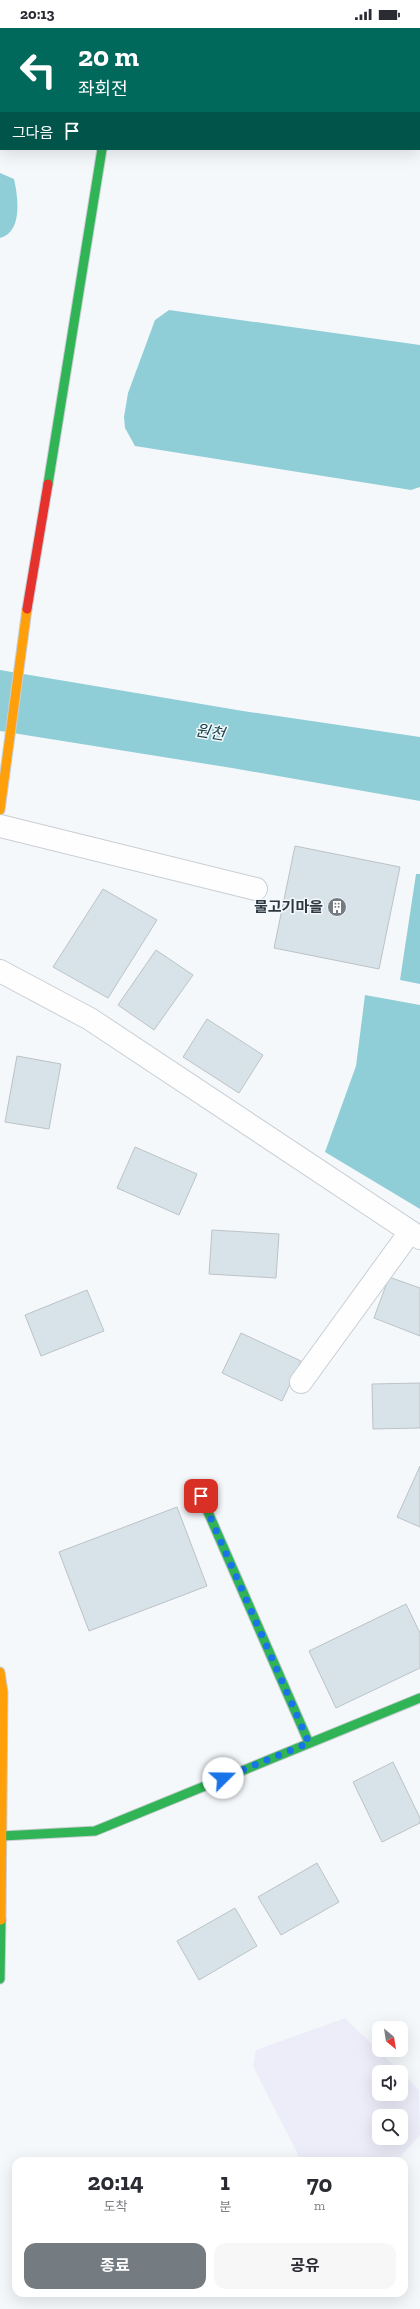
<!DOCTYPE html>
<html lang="ko">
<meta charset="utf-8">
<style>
:root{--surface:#fff;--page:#f7f7f7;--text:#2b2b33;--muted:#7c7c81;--accent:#747b81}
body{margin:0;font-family:"Zilla Slab","Noto Sans KR",serif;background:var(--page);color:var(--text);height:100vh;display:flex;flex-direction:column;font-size:15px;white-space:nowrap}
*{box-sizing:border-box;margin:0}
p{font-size:13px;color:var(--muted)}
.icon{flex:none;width:22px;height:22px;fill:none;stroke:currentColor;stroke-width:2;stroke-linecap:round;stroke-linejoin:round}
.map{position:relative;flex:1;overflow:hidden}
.panel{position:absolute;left:12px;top:2129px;width:396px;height:140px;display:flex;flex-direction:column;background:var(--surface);border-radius:12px;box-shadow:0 4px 16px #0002}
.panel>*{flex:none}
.hud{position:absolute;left:0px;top:0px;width:420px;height:122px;box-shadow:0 4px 16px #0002;background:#00695c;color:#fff;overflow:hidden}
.needle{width:26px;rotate:150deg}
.controls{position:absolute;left:372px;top:1993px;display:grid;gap:8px}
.controls a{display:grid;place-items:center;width:36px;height:36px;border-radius:8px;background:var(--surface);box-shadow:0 4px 16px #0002;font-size:20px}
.pin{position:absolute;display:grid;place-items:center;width:34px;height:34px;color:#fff;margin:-17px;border-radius:8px;box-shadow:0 2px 6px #0006}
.me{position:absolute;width:44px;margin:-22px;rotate:68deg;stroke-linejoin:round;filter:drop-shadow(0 0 3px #0008)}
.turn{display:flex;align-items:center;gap:14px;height:84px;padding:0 12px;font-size:18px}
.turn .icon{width:52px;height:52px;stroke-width:2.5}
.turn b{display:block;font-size:28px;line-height:34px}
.then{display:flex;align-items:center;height:38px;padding:0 12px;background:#0003;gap:8px;font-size:15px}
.eta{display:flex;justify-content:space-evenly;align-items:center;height:68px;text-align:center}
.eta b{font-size:24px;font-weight:700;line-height:28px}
.primary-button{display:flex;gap:8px;margin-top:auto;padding:8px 12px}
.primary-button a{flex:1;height:46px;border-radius:12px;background:var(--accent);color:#fff;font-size:16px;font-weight:700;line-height:46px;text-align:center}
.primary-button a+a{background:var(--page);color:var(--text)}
.status{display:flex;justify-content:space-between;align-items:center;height:28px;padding:0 20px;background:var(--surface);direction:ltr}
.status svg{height:11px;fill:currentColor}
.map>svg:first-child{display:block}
.green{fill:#ecedf9;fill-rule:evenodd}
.water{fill:#90ced7}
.building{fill:#d7e3e9;stroke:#bcc3c7}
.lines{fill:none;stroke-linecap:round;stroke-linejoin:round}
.lane-casing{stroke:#c8ced4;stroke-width:24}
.fast-casing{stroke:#c8ced4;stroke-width:11}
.slow-casing{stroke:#c8ced4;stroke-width:11}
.jam-casing{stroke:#c8ced4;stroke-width:11}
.lane{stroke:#fefefe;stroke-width:22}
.fast{stroke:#30b455;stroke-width:9}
.slow{stroke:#ff9f0a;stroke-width:9}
.jam{stroke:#e5322d;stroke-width:9}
.route{stroke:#1a73e8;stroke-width:7;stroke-dasharray:0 12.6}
.labels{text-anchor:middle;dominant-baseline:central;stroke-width:3;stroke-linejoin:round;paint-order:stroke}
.poi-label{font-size:15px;font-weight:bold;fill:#2e3840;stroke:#f3f8fd;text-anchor:end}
.water-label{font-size:16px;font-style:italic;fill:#194146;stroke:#f3f8fd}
</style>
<div class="status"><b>20:13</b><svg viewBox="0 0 49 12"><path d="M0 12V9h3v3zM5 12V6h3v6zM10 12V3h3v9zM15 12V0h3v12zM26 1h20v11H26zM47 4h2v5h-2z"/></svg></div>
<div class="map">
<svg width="420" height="2281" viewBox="0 0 420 2281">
<rect width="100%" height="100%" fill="#f5f8fb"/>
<path class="green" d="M 345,1990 L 401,2044 L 379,2044 L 379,2066 L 401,2066 L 401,2044 L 419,2062 L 420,2107 L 396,2133 L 301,2133 L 253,2038 L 256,2022 ZM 379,2088 L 401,2088 L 401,2110 L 379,2110 Z"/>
<g class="water">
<path d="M 0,145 L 14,151 C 18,169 23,204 0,210 Z"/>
<path d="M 169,282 L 420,317 L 420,459 L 411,462 L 135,418 L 125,400 L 124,389 L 128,365 L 155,292 Z"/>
<path d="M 0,642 L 243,683 L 420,709 L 420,773 L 232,740 L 0,703 Z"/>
<path d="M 416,846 L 420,846 L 420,956 L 400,952 Z"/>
<path d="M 365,967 L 420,977 L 420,1181 L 325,1124 L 356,1038 Z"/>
</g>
<g class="building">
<path d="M 295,818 L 400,839 L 379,941 L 274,920 Z"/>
<path d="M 103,861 L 157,892 L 108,970 L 53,939 Z"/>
<path d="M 156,922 L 193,947 L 154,1002 L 118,977 Z"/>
<path d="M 207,991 L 263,1027 L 239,1065 L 183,1029 Z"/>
<path d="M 17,1028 L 61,1036 L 49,1101 L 5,1094 Z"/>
<path d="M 135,1119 L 197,1146 L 179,1187 L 117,1160 Z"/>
<path d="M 212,1202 L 279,1206 L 276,1250 L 209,1246 Z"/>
<path d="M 389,1249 L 420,1260 L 420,1308 L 374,1290 Z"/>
<path d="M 87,1262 L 104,1303 L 41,1328 L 25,1287 Z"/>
<path d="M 241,1305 L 301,1333 L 282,1373 L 222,1345 Z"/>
<path d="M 420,1355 L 420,1400 L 373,1401 L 372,1356 Z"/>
<path d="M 420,1438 L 420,1499 L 397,1489 Z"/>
<path d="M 177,1479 L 207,1558 L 89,1603 L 59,1524 Z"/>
<path d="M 406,1576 L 420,1605 L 420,1640 L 336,1680 L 309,1623 Z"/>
<path d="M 393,1734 L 420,1790 L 420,1795 L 382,1814 L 353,1754 Z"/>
<path d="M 317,1835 L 339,1874 L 281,1907 L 258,1869 Z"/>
<path d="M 235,1880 L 257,1918 L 199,1952 L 177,1913 Z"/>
</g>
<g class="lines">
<defs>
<g id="lane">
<path d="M 0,798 L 256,861"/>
<path d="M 0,943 L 90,991 L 420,1210"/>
<path d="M 301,1354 L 410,1204"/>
</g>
<g id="fast">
<path d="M 48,456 L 102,121"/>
<path d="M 201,1468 L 309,1715"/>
<path d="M 2,1808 L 95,1803 L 420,1670"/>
<path d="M 0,1951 L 1,1892"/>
</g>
<g id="slow">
<path d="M 121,0 L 121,1"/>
<path d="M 0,782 L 27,581"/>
<path d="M 0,1644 L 3,1664 L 1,1892"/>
</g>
<path id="jam" d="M 27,581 L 48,456"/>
</defs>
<use href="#lane" class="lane-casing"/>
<use href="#fast" class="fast-casing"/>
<use href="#slow" class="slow-casing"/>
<use href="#jam" class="jam-casing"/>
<use href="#lane" class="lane"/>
<use href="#fast" class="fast"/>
<use href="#slow" class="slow"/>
<use href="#jam" class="jam"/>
</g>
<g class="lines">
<path class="route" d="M 201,1468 L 309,1715 L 223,1750"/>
</g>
<defs>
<symbol id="building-disc" viewBox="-11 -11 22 22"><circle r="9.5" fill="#747b81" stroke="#f3f8fd"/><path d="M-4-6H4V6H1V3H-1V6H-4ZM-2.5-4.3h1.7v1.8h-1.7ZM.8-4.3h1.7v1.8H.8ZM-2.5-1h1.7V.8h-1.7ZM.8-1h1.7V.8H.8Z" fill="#fff"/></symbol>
</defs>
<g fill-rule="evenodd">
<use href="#building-disc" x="326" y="868" width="22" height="22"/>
</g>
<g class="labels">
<g class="poi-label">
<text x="323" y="879">물고기마을</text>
</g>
<g class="water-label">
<text transform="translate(210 704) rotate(9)">원천</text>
</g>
</g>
</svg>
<div class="controls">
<a><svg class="needle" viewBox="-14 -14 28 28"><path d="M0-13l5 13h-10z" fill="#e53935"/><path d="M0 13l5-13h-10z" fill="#7c7c81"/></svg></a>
<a><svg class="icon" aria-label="sound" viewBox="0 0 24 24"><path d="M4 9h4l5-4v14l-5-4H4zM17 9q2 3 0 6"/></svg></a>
<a><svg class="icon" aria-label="search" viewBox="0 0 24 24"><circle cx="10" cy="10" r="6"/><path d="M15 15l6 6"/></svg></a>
</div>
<div class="pin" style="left:201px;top:1468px;background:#d93025"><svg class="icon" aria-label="arrive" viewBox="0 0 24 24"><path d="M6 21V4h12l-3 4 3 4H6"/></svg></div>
<svg class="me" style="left:223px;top:1750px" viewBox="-20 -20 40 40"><circle r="19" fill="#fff"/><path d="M0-13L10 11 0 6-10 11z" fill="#1a73e8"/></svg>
<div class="hud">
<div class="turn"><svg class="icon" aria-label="left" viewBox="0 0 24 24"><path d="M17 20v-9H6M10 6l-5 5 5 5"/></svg><div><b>20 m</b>좌회전</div></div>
<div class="then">그다음<svg class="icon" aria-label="arrive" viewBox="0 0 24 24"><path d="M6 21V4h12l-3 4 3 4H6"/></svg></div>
</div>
<section class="panel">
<div class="eta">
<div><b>20:14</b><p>도착</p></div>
<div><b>1</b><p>분</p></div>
<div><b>70</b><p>m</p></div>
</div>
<div class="primary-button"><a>종료</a><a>공유</a></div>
</section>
</div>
